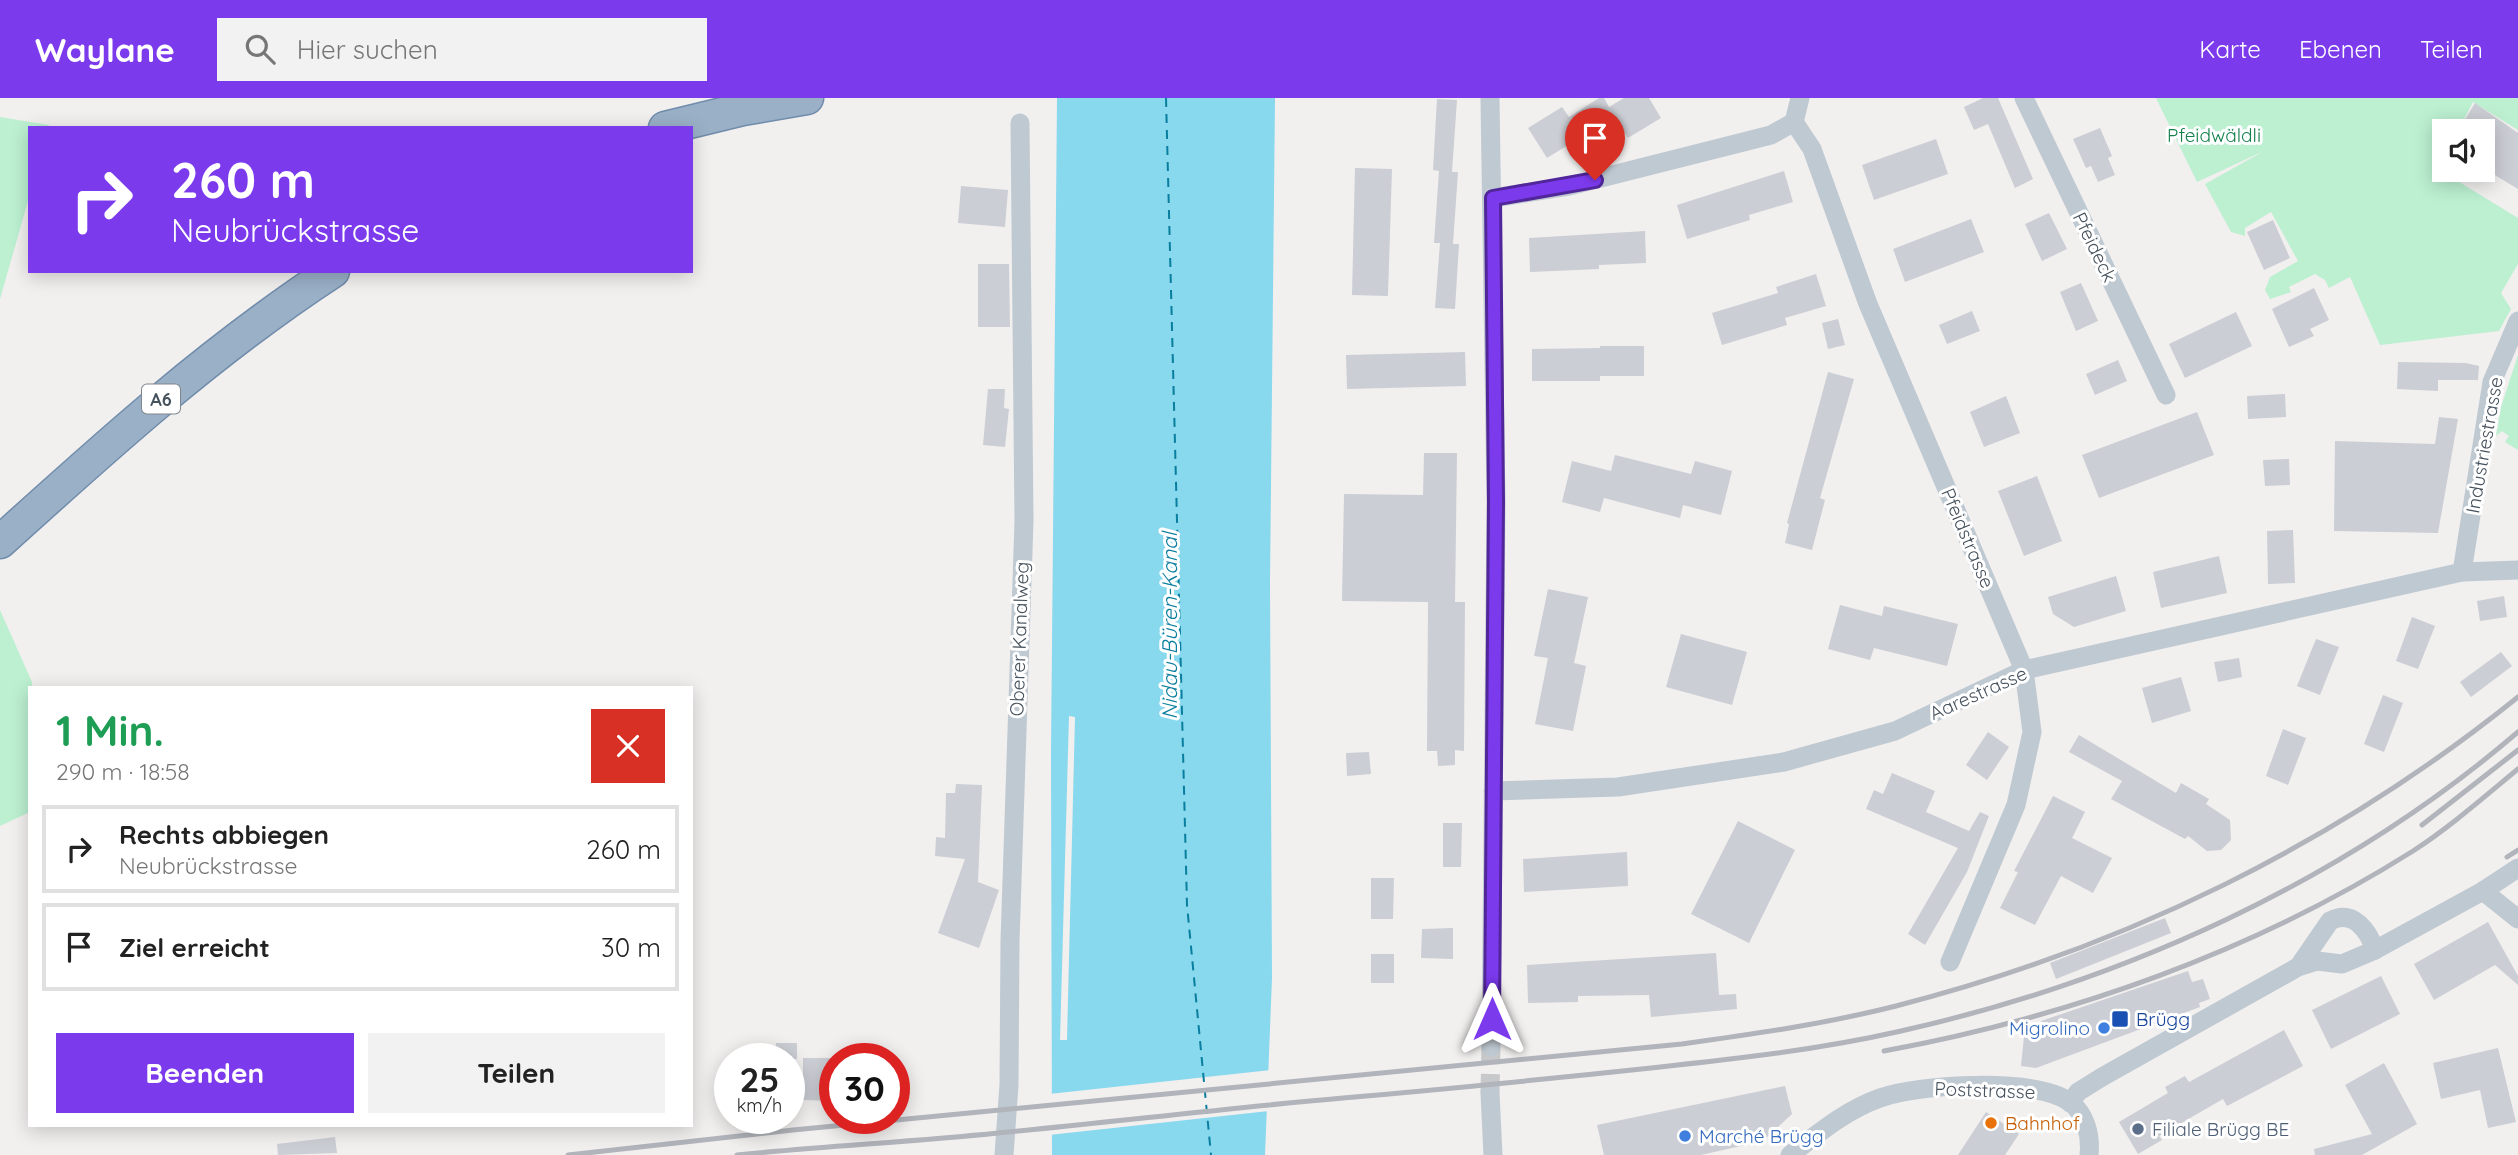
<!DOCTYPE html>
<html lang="de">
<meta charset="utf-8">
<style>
:root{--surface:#fff;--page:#f2f2f2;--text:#222;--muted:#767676;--line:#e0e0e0;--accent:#7c3aed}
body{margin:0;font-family:Quicksand,sans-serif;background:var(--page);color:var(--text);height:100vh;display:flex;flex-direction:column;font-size:26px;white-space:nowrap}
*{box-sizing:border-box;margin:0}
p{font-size:23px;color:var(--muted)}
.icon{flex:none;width:38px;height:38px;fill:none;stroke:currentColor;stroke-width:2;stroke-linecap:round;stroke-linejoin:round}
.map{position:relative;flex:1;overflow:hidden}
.panel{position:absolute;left:28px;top:588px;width:665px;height:441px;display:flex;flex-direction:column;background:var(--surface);border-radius:0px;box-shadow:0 4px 18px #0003}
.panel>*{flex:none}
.hud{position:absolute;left:28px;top:28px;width:665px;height:147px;border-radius:0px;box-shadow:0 4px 18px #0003;background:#7c3aed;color:#fff;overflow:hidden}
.tools{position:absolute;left:2432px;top:21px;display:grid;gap:14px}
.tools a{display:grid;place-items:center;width:63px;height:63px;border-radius:0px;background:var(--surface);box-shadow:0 4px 18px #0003;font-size:35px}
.speed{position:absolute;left:714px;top:945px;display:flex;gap:14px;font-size:35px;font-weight:700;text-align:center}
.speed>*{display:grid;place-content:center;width:91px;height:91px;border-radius:50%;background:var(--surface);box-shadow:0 4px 18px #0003;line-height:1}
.speed small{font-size:18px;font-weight:400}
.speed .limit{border:10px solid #d22;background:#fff;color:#111}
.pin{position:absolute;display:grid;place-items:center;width:60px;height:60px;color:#fff;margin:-72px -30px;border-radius:50% 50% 50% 0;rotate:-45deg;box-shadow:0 0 7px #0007}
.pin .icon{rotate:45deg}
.me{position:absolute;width:77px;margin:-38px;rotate:0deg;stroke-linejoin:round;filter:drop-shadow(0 0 5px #0008)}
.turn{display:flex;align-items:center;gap:24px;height:147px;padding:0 28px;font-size:32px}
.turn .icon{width:91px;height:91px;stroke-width:2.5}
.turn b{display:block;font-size:49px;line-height:60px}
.round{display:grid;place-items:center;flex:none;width:74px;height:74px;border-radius:0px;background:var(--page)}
.headline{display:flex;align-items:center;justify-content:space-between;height:119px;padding:0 28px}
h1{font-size:42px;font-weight:700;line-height:52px;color:#1e9e55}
.primary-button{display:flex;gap:14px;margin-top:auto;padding:14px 28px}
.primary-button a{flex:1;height:80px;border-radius:0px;background:var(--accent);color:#fff;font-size:28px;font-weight:700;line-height:80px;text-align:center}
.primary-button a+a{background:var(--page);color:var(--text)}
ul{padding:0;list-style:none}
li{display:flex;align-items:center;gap:21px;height:88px;margin:0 14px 10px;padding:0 14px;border:4px solid var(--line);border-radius:0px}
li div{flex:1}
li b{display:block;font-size:26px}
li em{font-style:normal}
header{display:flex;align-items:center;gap:42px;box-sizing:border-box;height:98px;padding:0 35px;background:var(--accent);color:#fff}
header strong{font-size:33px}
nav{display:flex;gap:38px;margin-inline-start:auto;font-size:24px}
.search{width:490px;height:63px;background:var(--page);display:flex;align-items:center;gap:18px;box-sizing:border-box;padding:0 24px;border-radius:0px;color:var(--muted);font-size:26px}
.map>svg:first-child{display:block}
.green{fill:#bcf0d1}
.water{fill:#88d8ee}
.pier{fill:#f2efef}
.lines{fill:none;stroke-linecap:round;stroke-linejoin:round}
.ferry{stroke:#097e9e;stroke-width:2;stroke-dasharray:9 7;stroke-linecap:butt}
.building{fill:#cbced4}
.minor-tunnel{stroke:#c7c8ca;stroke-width:19;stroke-dasharray:19 10;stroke-linecap:butt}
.trunk-casing{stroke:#708cab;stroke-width:35}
.minor{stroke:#bfc9d1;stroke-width:19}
.trunk{stroke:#9ab0c7;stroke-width:32}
.rail{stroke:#b1b4ba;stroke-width:5}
.route-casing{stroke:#51269a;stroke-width:18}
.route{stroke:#7c3aed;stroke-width:12}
.transit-dot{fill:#1a4fb4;stroke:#fff;stroke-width:2.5}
.shop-dot{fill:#3f7fe0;stroke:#fff;stroke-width:2.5}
.food-dot{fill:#e8710a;stroke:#fff;stroke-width:2.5}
.service-dot{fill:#5c6f8a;stroke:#fff;stroke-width:2.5}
.labels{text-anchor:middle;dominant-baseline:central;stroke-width:6;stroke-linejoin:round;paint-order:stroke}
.shield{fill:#fff;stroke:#7e868e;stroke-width:2}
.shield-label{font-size:18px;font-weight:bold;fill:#46525d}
.park-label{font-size:19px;fill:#14814c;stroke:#fff}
.street-label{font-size:19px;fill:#46525d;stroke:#fff}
.transit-label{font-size:19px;fill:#164399;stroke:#fff;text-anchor:start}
.shop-label{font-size:19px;fill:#366cbe;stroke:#fff;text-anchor:end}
.food-label{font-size:19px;fill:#c56008;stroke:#fff;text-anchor:start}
.service-label{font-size:19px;fill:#4e5e75;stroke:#fff;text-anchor:start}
.water-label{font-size:21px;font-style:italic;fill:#097e9e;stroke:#fff}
</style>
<header>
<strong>Waylane</strong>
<div class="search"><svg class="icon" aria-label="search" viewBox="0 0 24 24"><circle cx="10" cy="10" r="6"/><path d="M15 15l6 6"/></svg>Hier suchen</div>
<nav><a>Karte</a><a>Ebenen</a><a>Teilen</a></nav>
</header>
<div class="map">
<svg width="2518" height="1057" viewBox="0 0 2518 1057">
<rect width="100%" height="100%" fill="#f2efef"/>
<g class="green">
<path d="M 2156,0 L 2518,0 L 2518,32 L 2473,4 L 2458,33 L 2445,33 L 2445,59 L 2438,71 L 2518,120 L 2518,166 L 2501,195 L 2511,211 L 2499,233 L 2380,247 L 2350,179 L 2329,190 L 2325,182 L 2315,176 L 2289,189 L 2291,194 L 2270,201 L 2265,192 L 2270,179 L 2298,163 L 2271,114 L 2245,130 L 2245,138 L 2231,134 L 2205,86 L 2264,53 L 2197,84 Z"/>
<path d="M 0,19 L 49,27 L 48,30 L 30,30 L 30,96 L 0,201 Z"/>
<path d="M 2518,257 L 2518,352 L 2505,344 L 2509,338 L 2502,333 L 2496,338 L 2501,309 Z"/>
<path d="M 0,512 L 32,584 L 30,714 L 0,728 Z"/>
</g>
<path class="water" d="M 1057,0 L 1275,0 L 1270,485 L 1272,880 L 1265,1057 L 1052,1057 L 1051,655 Z"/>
<g class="pier">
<path d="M 1069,618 L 1075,619 L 1067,942 L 1060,942 Z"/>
<path d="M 1271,972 L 1269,1013 L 1049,1037 L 1049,996 Z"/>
</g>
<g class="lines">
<path class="ferry" d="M 1166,0 L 1187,807 L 1211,1057"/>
</g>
<g class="building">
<path d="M 1599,0 L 1604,0 L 1609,9 L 1624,0 L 1649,0 L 1661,20 L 1628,40 L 1622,30 L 1588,51 L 1581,39 L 1547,60 L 1528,30 L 1562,9 L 1569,19 Z"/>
<path d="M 1983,0 L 1998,0 L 2033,81 L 2015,90 L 1988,26 L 1974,32 L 1964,9 Z"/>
<path d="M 1437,1 L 1457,2 L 1452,74 L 1458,74 L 1453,146 L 1459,146 L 1455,211 L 1435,210 L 1440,145 L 1434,145 L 1439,73 L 1433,72 Z"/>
<path d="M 2475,5 L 2518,35 L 2518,91 L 2483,70 L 2483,33 L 2458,33 Z"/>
<path d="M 2100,30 L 2112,58 L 2108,60 L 2115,77 L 2098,84 L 2091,68 L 2086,70 L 2073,41 Z"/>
<path d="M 1936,41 L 1948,76 L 1874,102 L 1862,67 Z"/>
<path d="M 1355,70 L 1392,71 L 1388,198 L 1352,197 Z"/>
<path d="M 1784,73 L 1793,104 L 1749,117 L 1750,122 L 1687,141 L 1677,107 Z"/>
<path d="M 961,88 L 1008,92 L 1005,129 L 958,125 Z"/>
<path d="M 2049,115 L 2067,151 L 2042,163 L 2025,126 Z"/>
<path d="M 1971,121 L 1984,154 L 1905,184 L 1893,151 Z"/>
<path d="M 2273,122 L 2290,160 L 2264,172 L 2247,134 Z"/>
<path d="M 1645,133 L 1646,165 L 1599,167 L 1599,171 L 1530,174 L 1529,140 Z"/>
<path d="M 978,166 L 1009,166 L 1010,229 L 978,229 Z"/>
<path d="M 1816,176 L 1826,208 L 1785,220 L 1787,227 L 1722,247 L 1712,215 L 1778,195 L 1776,189 Z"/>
<path d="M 2081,185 L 2098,223 L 2076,233 L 2060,194 Z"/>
<path d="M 2314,190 L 2329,222 L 2310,231 L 2314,238 L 2289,249 L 2272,211 Z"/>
<path d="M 1972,213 L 1980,233 L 1947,246 L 1939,227 Z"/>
<path d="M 2236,214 L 2252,248 L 2185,280 L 2169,246 Z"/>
<path d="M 1838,221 L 1845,247 L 1828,251 L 1822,225 Z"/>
<path d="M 1600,248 L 1644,248 L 1644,278 L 1600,278 L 1600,283 L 1532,283 L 1532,251 L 1600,250 Z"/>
<path d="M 1465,254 L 1466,288 L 1347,291 L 1346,257 Z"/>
<path d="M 2118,262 L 2127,283 L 2095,297 L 2086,276 Z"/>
<path d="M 2398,264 L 2466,265 L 2479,268 L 2478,282 L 2438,282 L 2438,293 L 2397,291 Z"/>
<path d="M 1828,274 L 1854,281 L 1820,400 L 1825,402 L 1812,452 L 1785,445 L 1789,426 L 1787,425 Z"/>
<path d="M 988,291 L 1005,291 L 1004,310 L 1009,311 L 1005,349 L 983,347 Z"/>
<path d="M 2285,296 L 2286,319 L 2248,321 L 2247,298 Z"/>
<path d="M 2006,298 L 2020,335 L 1984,349 L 1970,314 Z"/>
<path d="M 2197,314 L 2214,357 L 2099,400 L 2082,357 Z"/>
<path d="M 2439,319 L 2458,321 L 2438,435 L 2334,433 L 2335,343 L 2435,346 Z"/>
<path d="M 1424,355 L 1457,355 L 1455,504 L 1465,504 L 1464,653 L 1455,652 L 1455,667 L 1438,668 L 1437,653 L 1427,653 L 1428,504 L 1342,503 L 1344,396 L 1423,397 Z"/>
<path d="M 1615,357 L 1691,376 L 1695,363 L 1732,373 L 1721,417 L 1683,407 L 1680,420 L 1604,400 L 1600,414 L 1562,404 L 1572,363 L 1611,373 Z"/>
<path d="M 2289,361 L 2290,387 L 2265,388 L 2263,362 Z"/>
<path d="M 2037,378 L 2062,443 L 2024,458 L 1998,393 Z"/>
<path d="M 2293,432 L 2295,485 L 2268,486 L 2267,433 Z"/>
<path d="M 2219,458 L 2227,495 L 2161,510 L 2153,474 Z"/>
<path d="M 2116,478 L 2126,513 L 2074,529 L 2053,516 L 2048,499 Z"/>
<path d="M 1548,491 L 1588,499 L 1574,565 L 1586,568 L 1573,633 L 1535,626 L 1548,560 L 1534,558 Z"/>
<path d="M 2504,498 L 2507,519 L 2480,523 L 2477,503 Z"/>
<path d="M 1840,507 L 1882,518 L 1884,508 L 1958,526 L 1947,568 L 1874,550 L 1870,562 L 1828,551 Z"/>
<path d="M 2412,519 L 2435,528 L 2418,571 L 2396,563 Z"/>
<path d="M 1681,536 L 1747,554 L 1732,607 L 1666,589 Z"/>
<path d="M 2316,541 L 2339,549 L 2320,597 L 2297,588 Z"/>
<path d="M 2501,554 L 2512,568 L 2471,599 L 2460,584 Z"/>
<path d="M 2239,560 L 2242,579 L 2218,584 L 2214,564 Z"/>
<path d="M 2181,579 L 2191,613 L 2152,625 L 2142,590 Z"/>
<path d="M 2383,597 L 2403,605 L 2384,654 L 2364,646 Z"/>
<path d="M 2283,631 L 2306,640 L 2288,687 L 2266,678 Z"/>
<path d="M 1988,634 L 2009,649 L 1987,682 L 1966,667 Z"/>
<path d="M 2079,637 L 2176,695 L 2181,685 L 2209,701 L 2206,706 L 2230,722 L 2231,742 L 2221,752 L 2207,753 L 2188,738 L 2185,741 L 2111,701 L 2122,683 L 2069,654 Z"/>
<path d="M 1369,654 L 1371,676 L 1347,678 L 1346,655 Z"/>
<path d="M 1892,675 L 1935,693 L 1926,714 L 1969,733 L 1980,714 L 1989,718 L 1967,774 L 1925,847 L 1908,836 L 1958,750 L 1866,711 L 1874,692 L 1883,696 Z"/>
<path d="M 956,686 L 982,687 L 978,784 L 999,792 L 979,850 L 938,835 L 965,761 L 935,758 L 936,739 L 945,740 L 946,695 L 955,695 Z"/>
<path d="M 2053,698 L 2085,714 L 2072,740 L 2112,760 L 2093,795 L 2061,778 L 2035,827 L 2000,810 L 2018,774 L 2014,773 Z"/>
<path d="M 1738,723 L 1795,752 L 1749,845 L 1691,816 Z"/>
<path d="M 1443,725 L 1462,725 L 1461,769 L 1443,769 Z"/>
<path d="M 1627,754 L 1628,788 L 1524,794 L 1523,761 Z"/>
<path d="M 1371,780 L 1394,780 L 1393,821 L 1371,821 Z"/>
<path d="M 2165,820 L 2171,835 L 2056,881 L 2050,865 Z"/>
<path d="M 2488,824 L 2518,878 L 2518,887 L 2495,867 L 2434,902 L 2414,866 Z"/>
<path d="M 1453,830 L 1453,861 L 1421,860 L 1422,831 Z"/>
<path d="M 1716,855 L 1719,897 L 1736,896 L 1737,911 L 1651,919 L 1649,897 L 1578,898 L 1578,904 L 1528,905 L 1527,867 Z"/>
<rect x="1371" y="856" width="23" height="29"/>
<path d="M 2188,873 L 2192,884 L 2203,881 L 2210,901 L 2199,905 L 2200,909 L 2036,970 L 2021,968 L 2024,938 L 2045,933 L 2041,923 Z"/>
<path d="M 2381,878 L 2400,916 L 2331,951 L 2312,912 Z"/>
<path d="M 2284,932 L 2303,968 L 2227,1008 L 2223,1001 L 2159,1038 L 2162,1042 L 2138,1056 L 2119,1024 L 2168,995 L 2165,989 L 2185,978 L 2189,984 Z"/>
<path d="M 776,945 L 797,945 L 797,961 L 775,961 Z"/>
<path d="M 2498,950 L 2516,1024 L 2488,1030 L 2480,992 L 2441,1001 L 2433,965 Z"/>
<path d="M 803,960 L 833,960 L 832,1003 L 803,1002 Z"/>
<path d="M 2384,965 L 2417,1026 L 2362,1057 L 2315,1057 L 2314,1051 L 2372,1036 L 2345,987 Z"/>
<path d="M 1785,988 L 1792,1016 L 1763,1043 L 1701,1057 L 1604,1057 L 1597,1027 Z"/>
<path d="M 1986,1014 L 2019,1036 L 2005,1057 L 1958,1057 Z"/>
<path d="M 335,1039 L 337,1055 L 278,1057 L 277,1046 Z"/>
</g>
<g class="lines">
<path class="minor-tunnel" d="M 1490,995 L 1491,949"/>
<defs>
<g id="trunk">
<path d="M 665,30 L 743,11 L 807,0"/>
<path d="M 0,444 C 106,348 212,252 333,173"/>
</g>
</defs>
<use href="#trunk" class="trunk-casing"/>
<g class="minor">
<path d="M 1490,0 L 1496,403 L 1491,949"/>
<path d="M 2024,0 L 2166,297"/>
<path d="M 1794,24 L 1812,51 L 1868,206 L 2024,572 L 2032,634 L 2016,707 L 1950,864"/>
<path d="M 1493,100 L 1569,88 L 1771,37 L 1794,24 L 1800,0"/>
<path d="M 2462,474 L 2492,284 L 2518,223"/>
<path d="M 1493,693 L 1618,689 L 1784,664 L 1895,633 L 2024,572 L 2462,474 L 2518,472"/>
<path d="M 2483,793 L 2518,821"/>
<path d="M 2299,868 L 2330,823 C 2353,811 2368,832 2375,852"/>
<path d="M 1490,995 L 1493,1057"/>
<path d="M 2070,1005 L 2078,994 L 2102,979 L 2298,869 L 2317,863 L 2342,866 L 2375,852 L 2483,793 L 2518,770"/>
<path d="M 1004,1057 L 1009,987 L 1010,843 L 1024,423 L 1020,25"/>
<path d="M 1790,1057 C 1819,1035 1846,1012 1880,1000 C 1920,986 2035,979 2070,1004 C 2086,1016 2091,1038 2089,1057"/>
</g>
<use href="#trunk" class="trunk"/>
<g class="rail">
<path d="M 2422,727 L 2518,652"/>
<path d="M 2507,759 L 2518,752"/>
<path d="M 1884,953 C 2069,919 2253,854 2413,753 C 2450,729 2484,699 2518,671"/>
<path d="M 568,1057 L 793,1032 L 1682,946 C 1754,936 1825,926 1896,908 C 2123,850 2336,746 2518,599"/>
<path d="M 737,1057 C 824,1048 911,1044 998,1035 C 1113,1024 1228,1010 1343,1000 C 1446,991 1548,981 1651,970 C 1734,961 1818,952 1901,933 C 2124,883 2343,784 2518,634"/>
</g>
</g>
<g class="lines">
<defs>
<path id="route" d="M 1492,921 L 1496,403 L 1493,100 L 1595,82"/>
</defs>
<use href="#route" class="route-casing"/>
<use href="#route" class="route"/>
</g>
<rect class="transit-dot" x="2111" y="912" width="18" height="18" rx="3.5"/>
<g class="shop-dot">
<circle cx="2104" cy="930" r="7"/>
<circle cx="1685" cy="1038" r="7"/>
</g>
<circle class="food-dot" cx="1991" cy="1025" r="7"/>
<circle class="service-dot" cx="2138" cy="1031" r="7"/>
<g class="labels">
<rect class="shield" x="142" y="286.5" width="38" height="29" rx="5"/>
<g class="shield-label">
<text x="161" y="301">A6</text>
</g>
<g class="park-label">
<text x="2214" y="37">Pfeidwäldli</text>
</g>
<g class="street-label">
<text transform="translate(2095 149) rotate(64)">Pfeideck</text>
<text transform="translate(2484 347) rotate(-80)">Industriestrasse</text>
<text transform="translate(1968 440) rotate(67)">Pfeidstrasse</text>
<text transform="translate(1019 541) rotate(-88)">Oberer Kanalweg</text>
<text transform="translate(1978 595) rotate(-24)">Aarestrasse</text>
<text transform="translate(1985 992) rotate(2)">Poststrasse</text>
</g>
<g class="transit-label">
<text x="2136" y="921">Brügg</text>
</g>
<g class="shop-label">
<text x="2090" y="930">Migrolino</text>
<text x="1699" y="1038" text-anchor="start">Marché Brügg</text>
</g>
<g class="food-label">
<text x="2005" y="1025">Bahnhof</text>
</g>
<g class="service-label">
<text x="2152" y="1031">Filiale Brügg BE</text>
</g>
<g class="water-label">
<text transform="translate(1169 528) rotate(-90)">Nidau-Büren-Kanal</text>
</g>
</g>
</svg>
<div class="tools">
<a><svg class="icon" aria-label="sound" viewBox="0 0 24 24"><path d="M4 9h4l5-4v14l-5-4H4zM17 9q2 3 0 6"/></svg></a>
</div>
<div class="speed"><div>25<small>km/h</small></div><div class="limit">30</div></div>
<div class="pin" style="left:1595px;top:82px;background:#d93025"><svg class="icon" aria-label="arrive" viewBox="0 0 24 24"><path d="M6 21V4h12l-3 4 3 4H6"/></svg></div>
<svg class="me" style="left:1492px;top:921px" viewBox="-20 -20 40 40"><path d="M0-17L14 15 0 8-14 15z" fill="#7c3aed" stroke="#fff" stroke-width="4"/></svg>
<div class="hud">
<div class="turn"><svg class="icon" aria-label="right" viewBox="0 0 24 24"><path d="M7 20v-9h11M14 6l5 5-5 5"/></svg><div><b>260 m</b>Neubrückstrasse</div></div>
</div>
<section class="panel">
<div class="headline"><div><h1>1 Min.</h1><p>290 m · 18:58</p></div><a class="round" style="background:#d93025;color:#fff"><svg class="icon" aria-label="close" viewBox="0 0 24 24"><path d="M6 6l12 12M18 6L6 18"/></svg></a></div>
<ul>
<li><svg class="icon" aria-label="right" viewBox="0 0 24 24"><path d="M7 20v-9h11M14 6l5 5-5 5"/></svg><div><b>Rechts abbiegen</b><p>Neubrückstrasse</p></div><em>260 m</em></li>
<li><svg class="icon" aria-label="arrive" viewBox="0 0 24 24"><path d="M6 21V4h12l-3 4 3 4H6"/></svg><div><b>Ziel erreicht</b></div><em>30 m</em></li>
</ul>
<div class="primary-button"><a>Beenden</a><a>Teilen</a></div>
</section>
</div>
